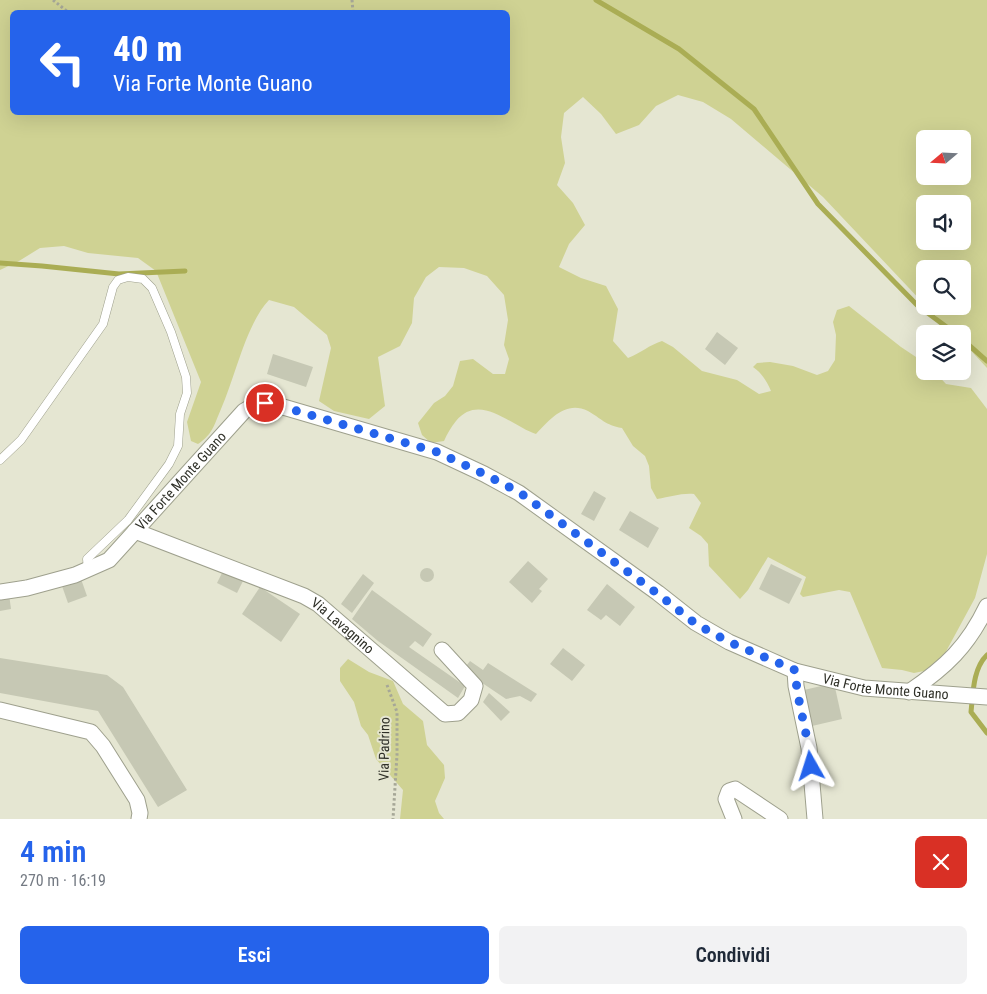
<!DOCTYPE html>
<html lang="it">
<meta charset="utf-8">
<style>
:root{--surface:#fff;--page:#f2f2f3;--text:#1f2937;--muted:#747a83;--accent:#2563eb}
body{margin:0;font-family:"Roboto Condensed",sans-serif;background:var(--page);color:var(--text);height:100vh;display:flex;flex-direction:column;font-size:19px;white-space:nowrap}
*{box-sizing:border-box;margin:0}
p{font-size:16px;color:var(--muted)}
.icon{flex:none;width:28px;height:28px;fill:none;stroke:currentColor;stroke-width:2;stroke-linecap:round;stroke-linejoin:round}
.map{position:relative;height:819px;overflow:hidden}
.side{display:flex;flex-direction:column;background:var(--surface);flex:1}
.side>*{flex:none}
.hud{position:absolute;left:10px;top:10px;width:500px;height:105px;border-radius:8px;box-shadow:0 5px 20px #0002;background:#2563eb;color:#fff;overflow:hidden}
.needle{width:32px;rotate:251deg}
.controls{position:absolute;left:916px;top:130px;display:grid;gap:10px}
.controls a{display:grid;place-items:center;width:55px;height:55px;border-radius:8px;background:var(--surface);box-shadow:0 5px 20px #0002;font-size:25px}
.pin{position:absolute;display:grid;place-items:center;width:42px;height:42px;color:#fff;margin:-21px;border:2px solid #fff;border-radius:50%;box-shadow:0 1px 5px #0007}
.me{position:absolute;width:55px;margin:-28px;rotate:354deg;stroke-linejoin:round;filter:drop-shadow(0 0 4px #0008)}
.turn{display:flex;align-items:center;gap:18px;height:105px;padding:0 20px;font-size:22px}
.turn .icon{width:65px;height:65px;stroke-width:2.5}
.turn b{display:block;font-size:35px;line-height:42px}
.round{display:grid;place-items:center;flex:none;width:52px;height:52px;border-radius:8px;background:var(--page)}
.overview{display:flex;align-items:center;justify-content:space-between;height:85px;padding:0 20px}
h1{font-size:30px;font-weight:600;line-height:38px;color:var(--accent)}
.action{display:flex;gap:10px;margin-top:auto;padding:10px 20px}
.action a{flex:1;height:58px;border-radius:8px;background:var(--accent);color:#fff;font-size:20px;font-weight:600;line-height:58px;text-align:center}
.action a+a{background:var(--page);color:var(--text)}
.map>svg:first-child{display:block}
.green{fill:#cfd293;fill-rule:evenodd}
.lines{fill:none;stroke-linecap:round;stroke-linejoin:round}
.stream{stroke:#aaad54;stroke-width:5}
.building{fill:#c6c8b4}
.service-casing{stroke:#9ea08d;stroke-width:9}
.minor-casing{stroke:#9ea08d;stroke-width:17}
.path{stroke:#a6a797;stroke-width:3;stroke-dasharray:2.5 2.5;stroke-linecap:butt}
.service{stroke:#fff;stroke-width:8}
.minor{stroke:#fff;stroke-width:15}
.route{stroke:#2563eb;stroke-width:9;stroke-dasharray:0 16.2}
.labels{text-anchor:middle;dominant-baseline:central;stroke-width:4;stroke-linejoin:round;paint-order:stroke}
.street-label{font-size:14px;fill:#2f3028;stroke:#e5e6d2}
</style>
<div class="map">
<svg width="987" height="819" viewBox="0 0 987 819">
<rect width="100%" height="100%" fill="#e5e6d2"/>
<g class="green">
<path d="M 0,0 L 987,0 L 987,368 L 963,342 L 962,334 L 954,334 L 926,306 L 962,306 L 962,269 L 925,269 L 925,305 L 823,197 L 731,119 L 703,102 L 678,95 L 656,106 L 639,125 L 616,134 L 601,114 L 583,97 L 564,113 L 561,137 L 565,163 L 557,185 L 573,203 L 585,225 L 569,244 L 559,267 L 581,278 L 606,286 L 618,309 L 613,341 L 628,358 C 641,353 649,345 662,341 L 673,347 L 702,371 L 737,380 L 759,394 L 771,391 C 767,382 762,373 753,367 L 757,363 L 770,362 L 793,366 L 817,375 L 828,371 L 835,360 L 836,335 L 833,322 L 837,310 L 849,306 L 901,347 L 925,363 L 925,371 L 934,371 L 946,384 L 971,388 L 987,409 L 987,554 L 975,598 L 943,657 L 924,671 L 914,673 L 902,670 L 882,668 L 850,592 L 839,590 L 803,597 L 800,594 L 806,577 L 768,557 L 748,590 L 740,599 L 709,566 L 708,544 L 701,536 L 689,528 L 701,503 L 694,494 C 680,493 671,497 657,499 L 651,488 L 649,466 L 645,456 L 633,446 L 622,428 C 605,425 602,419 588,411 C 566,400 550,419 536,434 C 511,426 480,392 456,421 C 451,427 447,434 444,441 L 431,443 L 422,435 L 418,423 L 434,403 L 445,396 L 453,386 L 460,361 L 473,359 L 493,374 L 505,374 L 509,359 L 504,345 L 508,320 L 504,295 L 487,276 L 464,268 L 439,267 L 426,277 L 414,298 L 412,323 L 400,346 L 378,357 L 385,406 L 369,419 L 334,411 L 319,401 L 331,348 L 327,335 L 294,307 L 269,300 C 246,324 235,378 221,409 C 214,425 213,434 198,444 L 191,441 L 187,422 L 201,382 L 156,271 L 138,258 L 88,253 L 64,246 L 40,248 L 19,261 L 0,270 ZM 12,12 L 508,12 L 508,112 L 12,112 ZM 925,139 L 962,139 L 962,176 L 925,176 ZM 925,204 L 962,204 L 962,241 L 925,241 Z"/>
<path d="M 348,659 L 369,672 L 393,681 L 403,704 L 423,721 L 427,745 L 444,765 L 445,778 L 435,801 L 439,813 L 444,819 L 400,819 L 403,790 L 376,759 L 368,735 L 361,726 L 354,702 L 340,681 L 340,668 Z"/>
</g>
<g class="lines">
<g class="stream">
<path d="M 596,0 L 679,49 L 754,109 L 818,204 L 917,305 L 956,334"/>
<path d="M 0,263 L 42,266 L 119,274 L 185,271"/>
<path d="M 962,339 L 987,361"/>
<path d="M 987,655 C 973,668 973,694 971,712 L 987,733"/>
</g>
</g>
<g class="building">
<path d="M 717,332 L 738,348 L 725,365 L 705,349 Z"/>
<path d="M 273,354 L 313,367 L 306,387 L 267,374 Z"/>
<path d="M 594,491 L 606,498 L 594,521 L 581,514 Z"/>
<path d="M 630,511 L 659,528 L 648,548 L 619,530 Z"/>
<path d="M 528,561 L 548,579 L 539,589 L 542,591 L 532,603 L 509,582 Z"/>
<path d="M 771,564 L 802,579 L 789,604 L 759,589 Z"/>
<circle cx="427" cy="575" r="7"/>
<path d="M 224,569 L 244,579 L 237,593 L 217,583 Z"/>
<path d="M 363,574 L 374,583 L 352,613 L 341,604 Z"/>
<path d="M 81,579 L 87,596 L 68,603 L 62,586 Z"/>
<path d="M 607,584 L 635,607 L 620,626 L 606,615 L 601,620 L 587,610 Z"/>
<path d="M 260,587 L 300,614 L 281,642 L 242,614 Z"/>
<path d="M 372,590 L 432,634 L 423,647 L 415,641 L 409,647 L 465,686 L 458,698 L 378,641 L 352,619 Z"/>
<path d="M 9,594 L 11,609 L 0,611 L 0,595 Z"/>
<path d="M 563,648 L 585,665 L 572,681 L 550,664 Z"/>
<path d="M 0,658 L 107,675 L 123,687 L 187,790 L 158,807 L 98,711 L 0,693 Z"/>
<path d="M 470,661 L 483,670 L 488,663 L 537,694 L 531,702 L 520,696 L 506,699 L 463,670 Z"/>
<path d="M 834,683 L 842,719 L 812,726 L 804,690 Z"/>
<path d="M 489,693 L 510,712 L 501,721 L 483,702 Z"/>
</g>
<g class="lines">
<defs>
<path id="service" d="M 0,460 L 21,440 L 103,324 L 113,287 L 118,280 L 128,277 L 143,279 L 152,288 L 171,332 L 186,377 L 187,393 L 180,414 L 178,446 L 169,464 L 128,520 L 87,559 L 88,570"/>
<g id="minor">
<path id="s1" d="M 135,531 L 304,596 L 318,604 L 445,714 L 458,713 L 471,700 L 475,686 L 442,650"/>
<path id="s2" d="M 0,592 L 27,588 L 75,575 L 109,560 L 244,411 L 256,404 L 273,404 L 437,452 L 484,474 L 519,493 L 658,593 L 696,623 L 729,642 L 795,671 L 864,688 L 987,697"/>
<path d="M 795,671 L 796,686 L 809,748 L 815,819"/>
<path d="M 909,692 C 946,667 968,646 987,606"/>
<path d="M 0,710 L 91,732 L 103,746 L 137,800 L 140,813 L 139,819"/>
<path d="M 734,819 L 726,799 L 729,791 L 735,789 L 780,819"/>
</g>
</defs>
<use href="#service" class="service-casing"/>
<use href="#minor" class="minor-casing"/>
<g class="path">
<path d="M 53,0 L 68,12"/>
<path d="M 352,0 L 353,12"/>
<path d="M 387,685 L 397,712 L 397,755 L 393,819"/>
</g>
<use href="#service" class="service"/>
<use href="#minor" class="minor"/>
</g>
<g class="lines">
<path class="route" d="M 265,403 L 273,404 L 437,452 L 484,474 L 519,492 L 658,594 L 696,624 L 729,642 L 795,670 C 797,703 808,733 811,766"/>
</g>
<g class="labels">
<g class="street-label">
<text stroke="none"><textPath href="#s2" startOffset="221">Via Forte Monte Guano</textPath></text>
<text stroke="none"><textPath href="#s1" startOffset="230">Via Lavagnino</textPath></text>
<text stroke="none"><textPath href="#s2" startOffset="1031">Via Forte Monte Guano</textPath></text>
<text transform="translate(384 749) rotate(-89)">Via Padrino</text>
</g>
</g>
</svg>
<div class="controls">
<a><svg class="needle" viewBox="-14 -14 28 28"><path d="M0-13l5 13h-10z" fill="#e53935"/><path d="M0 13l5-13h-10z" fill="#747a83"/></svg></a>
<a><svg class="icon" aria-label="sound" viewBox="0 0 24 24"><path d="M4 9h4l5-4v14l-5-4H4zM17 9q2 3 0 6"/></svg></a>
<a><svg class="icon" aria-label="search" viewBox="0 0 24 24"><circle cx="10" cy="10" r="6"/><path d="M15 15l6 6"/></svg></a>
<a><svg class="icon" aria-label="layers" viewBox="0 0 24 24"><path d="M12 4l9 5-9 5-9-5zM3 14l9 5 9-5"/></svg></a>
</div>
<div class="pin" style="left:265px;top:403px;background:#d93025"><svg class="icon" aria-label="arrive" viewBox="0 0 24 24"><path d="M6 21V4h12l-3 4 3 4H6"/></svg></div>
<svg class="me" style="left:811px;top:766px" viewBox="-20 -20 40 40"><path d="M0-17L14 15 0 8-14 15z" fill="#2563eb" stroke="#fff" stroke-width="4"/></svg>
<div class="hud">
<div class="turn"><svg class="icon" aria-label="left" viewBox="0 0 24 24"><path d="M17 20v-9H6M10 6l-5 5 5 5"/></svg><div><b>40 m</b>Via Forte Monte Guano</div></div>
</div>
</div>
<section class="side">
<div class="overview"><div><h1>4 min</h1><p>270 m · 16:19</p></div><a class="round" style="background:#d93025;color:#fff"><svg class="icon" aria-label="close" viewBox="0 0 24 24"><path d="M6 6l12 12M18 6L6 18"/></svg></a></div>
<div class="action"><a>Esci</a><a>Condividi</a></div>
</section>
